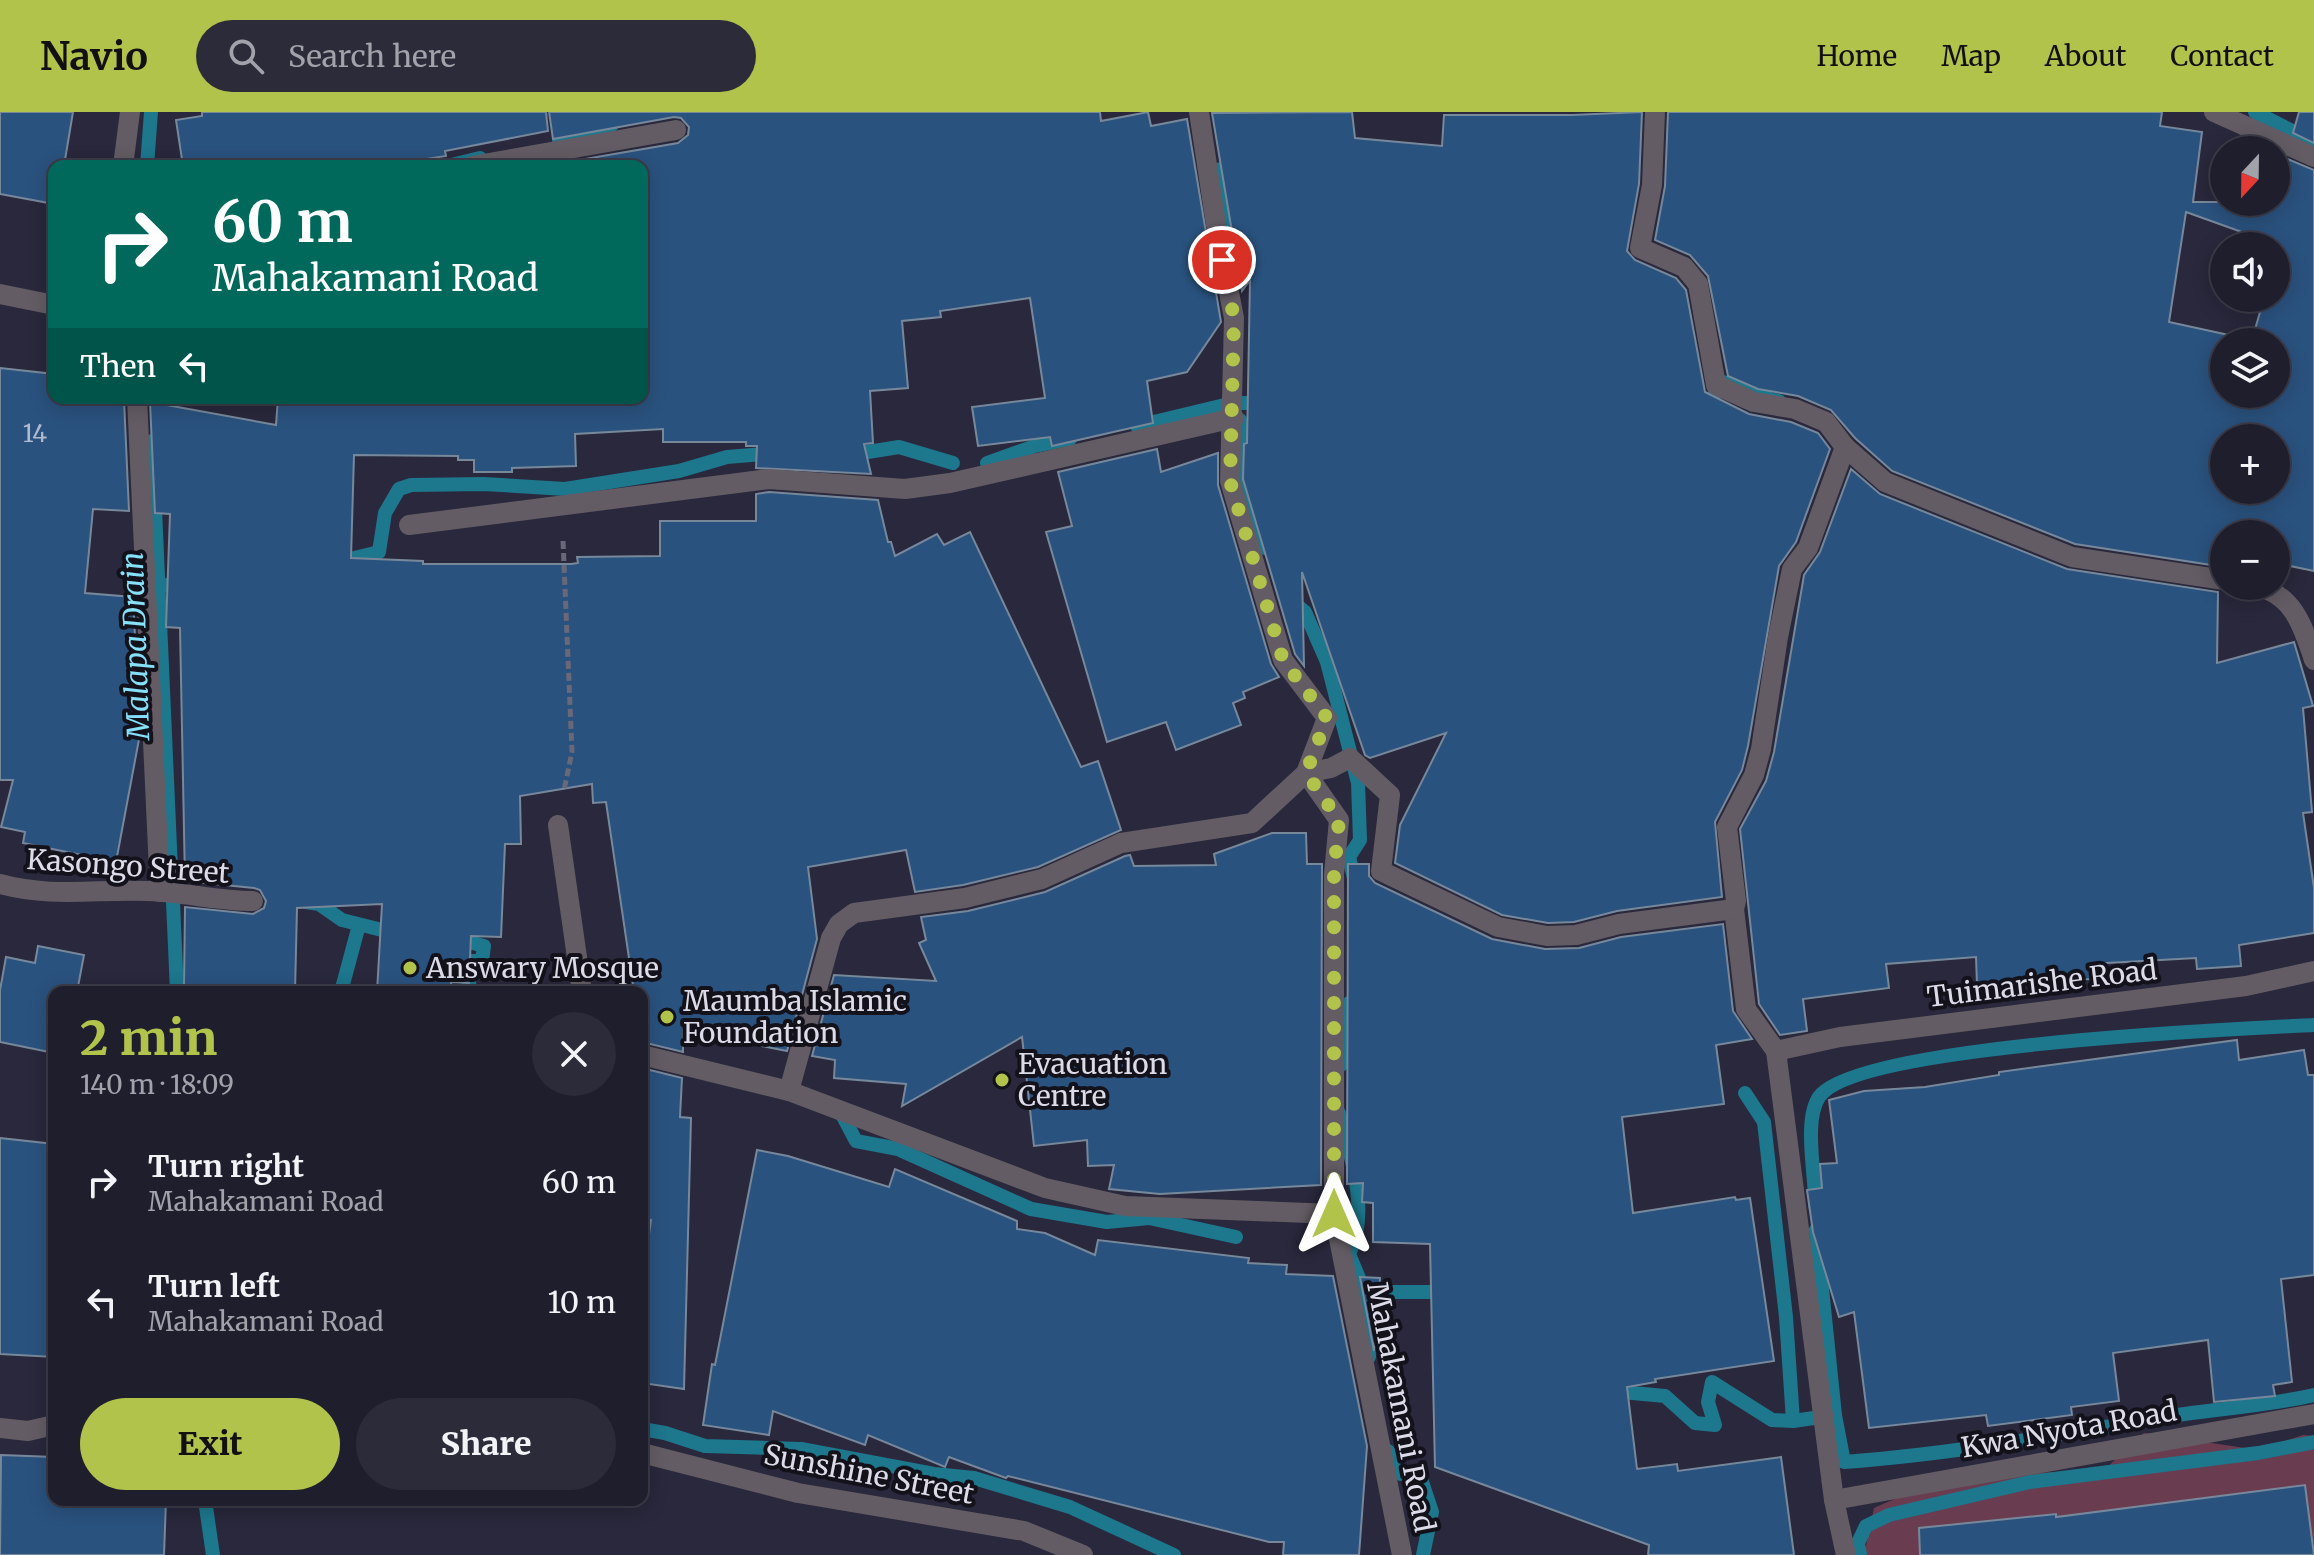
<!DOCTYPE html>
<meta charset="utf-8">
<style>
:root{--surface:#1f1e2d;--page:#2c2b39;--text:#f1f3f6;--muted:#a1a2aa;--line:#3c3c49;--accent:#b2c34c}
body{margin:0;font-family:Merriweather,serif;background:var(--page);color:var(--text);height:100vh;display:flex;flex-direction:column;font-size:30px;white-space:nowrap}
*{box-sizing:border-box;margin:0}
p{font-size:26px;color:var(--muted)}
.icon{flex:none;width:44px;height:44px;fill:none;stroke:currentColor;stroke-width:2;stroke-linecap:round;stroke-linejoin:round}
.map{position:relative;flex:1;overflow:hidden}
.panel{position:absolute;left:48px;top:874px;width:600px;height:520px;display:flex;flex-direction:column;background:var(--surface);border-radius:16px;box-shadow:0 4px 20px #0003,0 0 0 2px var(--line)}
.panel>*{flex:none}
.hud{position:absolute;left:48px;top:48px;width:600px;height:244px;border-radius:16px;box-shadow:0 4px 20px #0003,0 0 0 2px var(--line);background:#00695c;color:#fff;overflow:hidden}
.needle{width:52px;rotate:202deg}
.buttons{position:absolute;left:2210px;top:24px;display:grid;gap:16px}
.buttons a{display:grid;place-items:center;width:80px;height:80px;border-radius:50%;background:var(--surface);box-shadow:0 4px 20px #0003,0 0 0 2px var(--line);font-size:40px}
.pin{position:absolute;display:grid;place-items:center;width:68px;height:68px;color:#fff;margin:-34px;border:4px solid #fff;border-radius:50%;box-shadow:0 2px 8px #0007}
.me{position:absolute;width:88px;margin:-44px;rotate:0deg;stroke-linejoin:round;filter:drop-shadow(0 0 6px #0008)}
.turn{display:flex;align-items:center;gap:28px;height:168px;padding:0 32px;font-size:36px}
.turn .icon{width:104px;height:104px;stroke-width:2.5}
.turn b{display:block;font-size:56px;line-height:68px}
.then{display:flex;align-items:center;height:76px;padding:0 32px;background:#0003;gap:16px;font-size:30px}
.round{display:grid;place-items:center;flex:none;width:84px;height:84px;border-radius:42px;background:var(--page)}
.headline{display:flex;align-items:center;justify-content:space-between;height:136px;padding:0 32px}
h1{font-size:48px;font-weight:800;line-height:60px;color:var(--accent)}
.cta{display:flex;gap:16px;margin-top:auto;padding:16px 32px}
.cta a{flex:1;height:92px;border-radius:48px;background:var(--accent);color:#111;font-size:32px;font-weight:800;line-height:92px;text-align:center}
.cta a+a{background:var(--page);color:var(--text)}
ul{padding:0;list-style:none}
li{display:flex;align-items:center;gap:24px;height:120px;padding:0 32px}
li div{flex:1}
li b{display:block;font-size:30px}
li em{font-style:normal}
header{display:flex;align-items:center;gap:48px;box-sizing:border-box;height:112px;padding:0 40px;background:var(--accent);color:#111}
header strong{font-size:38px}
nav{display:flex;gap:44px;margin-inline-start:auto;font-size:28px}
.search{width:560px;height:72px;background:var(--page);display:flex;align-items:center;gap:20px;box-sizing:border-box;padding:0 28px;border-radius:44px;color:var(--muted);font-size:30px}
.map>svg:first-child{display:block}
.green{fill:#693d4f}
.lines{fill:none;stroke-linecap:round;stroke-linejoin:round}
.stream{stroke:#1d778d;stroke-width:14}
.building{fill:#2a527e;stroke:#77889b;stroke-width:2;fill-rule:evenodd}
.path{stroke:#686879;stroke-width:5;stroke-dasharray:8 4;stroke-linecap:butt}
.minor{stroke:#635c64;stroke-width:20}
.route{stroke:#b2c34c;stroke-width:14;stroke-dasharray:0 25.2}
.poi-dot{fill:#b2c34c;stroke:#13121b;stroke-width:3}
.labels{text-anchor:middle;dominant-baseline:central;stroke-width:8;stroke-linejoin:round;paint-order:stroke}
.number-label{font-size:24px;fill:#b0bace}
.street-label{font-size:28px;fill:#dcdce9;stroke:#13121b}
.poi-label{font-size:28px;fill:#dcdce9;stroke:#13121b;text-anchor:start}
.water-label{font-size:30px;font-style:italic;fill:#86e0fa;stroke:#13121b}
</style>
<header>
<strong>Navio</strong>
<div class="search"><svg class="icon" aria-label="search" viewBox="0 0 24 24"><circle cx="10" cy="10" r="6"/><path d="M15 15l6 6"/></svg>Search here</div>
<nav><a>Home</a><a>Map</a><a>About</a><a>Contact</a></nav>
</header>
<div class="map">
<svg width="2314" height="1443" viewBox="0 0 2314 1443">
<rect width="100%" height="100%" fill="#29283c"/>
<path class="green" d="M 2144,1321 L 2259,1338 L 2303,1323 L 2314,1324 L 2314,1443 L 1864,1443 L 1874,1396 C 1946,1362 2025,1361 2104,1358 Z"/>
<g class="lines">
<g class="stream">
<path d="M 2255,0 L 2314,30"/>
<path d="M 559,29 L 612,13"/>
<path d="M 147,54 L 151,0"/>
<path d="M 447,54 L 480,46"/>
<path d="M 1221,57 L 1236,172"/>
<path d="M 1708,302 L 1719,269 L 1762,280 L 1769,287 L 1779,289"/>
<path d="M 1240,308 L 1247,385 L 1265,436"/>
<path d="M 1137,314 L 1233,291 L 1266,291"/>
<path d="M 152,329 L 172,780"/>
<path d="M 849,343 L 899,335 L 953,351"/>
<path d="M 987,351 L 1035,334 L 1070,327"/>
<path d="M 338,450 L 379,440 L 385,401 L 399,377 L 411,373 L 484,372 L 565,377 L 679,359 L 727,345 L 776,341"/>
<path d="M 156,475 L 186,470"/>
<path d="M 1289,487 L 1305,500 L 1327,550 L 1358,671 L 1360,728 L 1349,745 L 1355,770"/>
<path d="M 173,790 L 177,880"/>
<path d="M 306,790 L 319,792 L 342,808 L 398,822"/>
<path d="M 455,826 L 484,834 L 482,849 L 470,849 L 469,877 L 457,880"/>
<path d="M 341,880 L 359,813"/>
<path d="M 1341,953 L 1349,891"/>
<path d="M 1745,981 L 1764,1010 L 1786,1205 L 1793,1309"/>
<path d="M 838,995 L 856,1029 L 898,1037 L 1031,1097 L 1107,1110 L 1149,1106 L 1236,1125"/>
<path d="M 1339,1001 C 1351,1043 1370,1101 1349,1142 L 1366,1183 L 1369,1245"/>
<path d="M 1815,1093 C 1816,1065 1803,1009 1819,985 C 1854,933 2237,917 2314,913"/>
<path d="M 1366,1180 L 1447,1180"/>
<path d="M 1611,1279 L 1665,1284 L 1695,1311 L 1715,1313 L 1708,1290 L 1712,1270 L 1772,1308 L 1793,1309 L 1835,1303 L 1816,1118"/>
<path d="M 1835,1303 L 1844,1350 C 1950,1342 2053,1324 2158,1306 C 2210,1297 2262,1295 2314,1283"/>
<path d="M 642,1317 L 665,1321 L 705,1334 L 801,1337 L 934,1362 L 974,1366 L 1070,1395 L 1174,1443"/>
<path d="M 1388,1339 L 1397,1361 L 1421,1367 L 1432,1400 L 1423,1443"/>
<path d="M 205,1388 L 213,1443"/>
<path d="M 1860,1443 L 1858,1431 L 1866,1414 L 1889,1403 L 2030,1370 L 2258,1341 L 2314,1330"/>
</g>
</g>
<g class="building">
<path d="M 0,0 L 73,0 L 64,54 L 54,54 L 54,92 L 0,82 Z"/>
<path d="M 202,0 L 546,0 L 548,19 L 445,39 L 446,44 L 382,54 L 183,54 L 176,8 L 202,4 Z"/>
<path d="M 549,0 L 1100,0 L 1101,9 L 1148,0 L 1151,14 L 1187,7 L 1221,210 L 1187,260 L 1147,269 L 1153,311 L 1052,334 L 1050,325 L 978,334 L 972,295 L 1045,286 L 1030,186 L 940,199 L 941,205 L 902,209 L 908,276 L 870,279 L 873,331 L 864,332 L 871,362 L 756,356 L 757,334 L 746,334 L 746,330 L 663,330 L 663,317 L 575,322 L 576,354 L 512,356 L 512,360 L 474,360 L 474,348 L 458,348 L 458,344 L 354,343 L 351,446 L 423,449 L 423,452 L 571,452 L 578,451 L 577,445 L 660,444 L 660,409 L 756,409 L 756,382 L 769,380 L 878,388 L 888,430 L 891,430 L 895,444 L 937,422 L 944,433 L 970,420 L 1081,655 L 1098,649 L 1121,718 L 1038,755 L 963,773 L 915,780 L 906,738 L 808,755 L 817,827 L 787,939 L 683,918 L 683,940 L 642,930 L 642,880 L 634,880 L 606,690 L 593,691 L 592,672 L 520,684 L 521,732 L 505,732 L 501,825 L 471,824 L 469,871 L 451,870 L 451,880 L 377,880 L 382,792 L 297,796 L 295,880 L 210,880 L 210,875 L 184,874 L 185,795 L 253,802 L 264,796 L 266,789 L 260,778 L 254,776 L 185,769 L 180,516 L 166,515 L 170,402 L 155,401 L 150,290 L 276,313 L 278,286 L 642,286 L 642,54 L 556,52 L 678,31 L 688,23 L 689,15 L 681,6 L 674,5 L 553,27 Z"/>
<path d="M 1352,0 L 1355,26 L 1442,34 L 1444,3 L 1572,3 L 1642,0 L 1639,72 L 1627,139 L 1635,148 L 1676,166 L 1686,178 L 1705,280 L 1749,302 L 1791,310 L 1818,321 L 1830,337 L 1796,430 L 1779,454 L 1748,634 L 1742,658 L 1715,710 L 1722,785 L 1617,799 L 1574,810 L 1548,811 L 1502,803 L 1395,751 L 1400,713 L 1446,621 L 1370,646 L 1365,643 L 1302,460 L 1304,554 L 1295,542 L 1243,367 L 1244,332 L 1247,331 L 1250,168 L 1242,179 L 1212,1 Z"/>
<path d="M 1668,0 L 2162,0 L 2160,14 L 2202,20 L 2193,90 L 2276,90 L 2276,78 L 2285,46 L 2314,58 L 2314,459 L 2276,451 L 2276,422 L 2224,422 L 2224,448 L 2219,446 L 2218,454 L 2075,432 L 1892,359 L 1855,326 L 1831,298 L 1798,284 L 1758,277 L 1728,264 L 1708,164 L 1690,143 L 1655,128 L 1665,74 ZM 2186,100 L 2278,133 L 2276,186 L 2264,186 L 2252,228 L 2169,210 ZM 2224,230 L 2276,230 L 2276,282 L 2224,282 ZM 2224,326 L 2276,326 L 2276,378 L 2224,378 Z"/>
<path d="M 2299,0 L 2314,0 L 2314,31 L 2293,21 Z"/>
<path d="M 0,256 L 54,262 L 54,286 L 124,288 L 129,399 L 93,397 L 85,481 L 133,485 L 140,622 L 116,750 L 23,731 L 25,720 L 1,715 L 13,668 L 0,668 Z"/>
<path d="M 1157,337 L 1161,360 L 1218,341 L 1218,373 L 1271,552 L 1279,565 L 1243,580 L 1245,586 L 1233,591 L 1241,613 L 1176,638 L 1166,610 L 1107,630 L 1046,420 L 1072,414 L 1058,360 Z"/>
<path d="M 1851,357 L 1880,382 L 2067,457 L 2218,480 L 2217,551 L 2294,530 L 2313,594 L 2303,596 L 2312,700 L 2303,701 L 2314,776 L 2314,821 L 2239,833 L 2241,854 L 2197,857 L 2196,846 L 2089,852 L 2090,867 L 1977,873 L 1976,845 L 1886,852 L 1889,876 L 1803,887 L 1807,919 L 1780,923 L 1759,892 L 1740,717 L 1766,669 L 1774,640 L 1804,463 L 1820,440 Z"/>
<path d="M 1272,721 L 1306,721 L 1307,752 L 1322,752 L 1321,1073 L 1160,1082 L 1109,1077 L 1114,1053 L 1088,1054 L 1087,1028 L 1034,1034 L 1022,925 L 902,994 L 906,972 L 834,966 L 835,948 L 812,944 L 834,863 L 936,869 L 919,831 L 926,828 L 921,805 L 968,799 L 1045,780 L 1125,744 L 1130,743 L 1134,754 L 1216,753 L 1214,742 Z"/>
<path d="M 1348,752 L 1369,752 L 1369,764 L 1375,771 L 1492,827 L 1545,837 L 1579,836 L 1621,825 L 1723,812 L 1733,899 L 1752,927 L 1716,933 L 1724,992 L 1622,1005 L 1633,1101 L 1735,1085 L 1736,1088 L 1750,1086 L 1774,1249 L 1655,1267 L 1656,1270 L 1627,1275 L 1637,1357 L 1677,1352 L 1678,1359 L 1781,1345 L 1794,1443 L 1648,1443 L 1649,1433 L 1435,1355 L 1430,1132 L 1373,1130 L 1373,1091 L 1362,1090 L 1363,1071 L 1347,1072 Z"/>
<path d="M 38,834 L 84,843 L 77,880 L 54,880 L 54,941 L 0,930 L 0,878 L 6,845 L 35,851 Z"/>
<path d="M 2237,928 L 2239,948 L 2304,938 L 2308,963 L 2314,963 L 2314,1163 L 2281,1167 L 2292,1270 L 2273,1273 L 2275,1284 L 2214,1290 L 2208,1228 L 2113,1241 L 2119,1289 L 2071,1295 L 2072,1303 L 1988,1314 L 1986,1303 L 1869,1316 L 1854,1200 L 1839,1205 L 1813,1120 L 1807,1078 L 1822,1076 L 1820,1052 L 1837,1051 L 1829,988 L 1864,979 L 1925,975 L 1999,963 L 1999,960 Z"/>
<path d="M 642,956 L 682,966 L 680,1005 L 691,1006 L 684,1277 L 642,1271 L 642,1173 L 651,1108 L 642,1107 Z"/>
<path d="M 0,1026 L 54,1032 L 54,1245 L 0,1242 Z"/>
<path d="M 757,1038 L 788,1044 L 889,1075 L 895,1057 L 1017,1109 L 1017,1117 L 1045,1121 L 1095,1143 L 1098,1128 L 1249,1146 L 1248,1151 L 1287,1153 L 1286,1162 L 1333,1164 L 1367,1334 L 1359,1443 L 1283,1443 L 1284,1430 L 1269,1430 L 1008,1364 L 1006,1366 L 949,1345 L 945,1355 L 868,1323 L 865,1333 L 773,1299 L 769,1323 L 703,1313 L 712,1252 L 715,1253 Z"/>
<path d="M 1360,1165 L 1380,1166 L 1374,1239 Z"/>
<path d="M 1,1343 L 54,1345 L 54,1388 L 166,1388 L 164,1443 L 0,1443 Z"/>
<path d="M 2305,1373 L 2314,1443 L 1920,1443 L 1919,1416 L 2056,1402 L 2056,1405 Z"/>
</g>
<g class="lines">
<path class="path" d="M 563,429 L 572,640 L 564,678"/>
<g class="minor">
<path d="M 1199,0 L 1217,119 L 1234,206 L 1230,369 L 1283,548 L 1327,606 L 1306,661 L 1339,708 L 1334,762 L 1334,1102 L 1402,1443"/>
<path d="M 1655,0 L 1652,73 L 1640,136 L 1684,155 L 1698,172 L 1716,273 L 1754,290 L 1795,297 L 1826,310 L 1845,335 L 1885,370 L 2072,445 L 2224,468"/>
<path d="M 2214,0 L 2314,45"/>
<path d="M 123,54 L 130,0"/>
<path d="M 472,54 L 676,18"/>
<path d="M 0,182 L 54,193"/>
<path d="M 137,286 L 160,780"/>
<path d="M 409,413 L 769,367 L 905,377 L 950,371 L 1234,306"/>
<path d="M 2254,474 C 2293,481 2303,514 2314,548"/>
<path d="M 558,713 L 582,880"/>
<path d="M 0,772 C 50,786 97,777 148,779 C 184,780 217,789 253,789"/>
<path d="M 1734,797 L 1746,897 L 1776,939"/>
<path d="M 642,943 L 789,979 L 1045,1076 L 1125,1094 L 1334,1102"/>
<path d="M 789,979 L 831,826 L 839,812 L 854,801 L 965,786 L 1042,767 L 1121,731 L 1252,711 L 1306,661 L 1331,656 L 1350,646 L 1390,683 L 1381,759 L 1498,815 L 1547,824 L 1576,823 L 1619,812 L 1734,797 L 1736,789 L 1727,715 L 1754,663 L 1761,637 L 1778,525 L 1792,457 L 1808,436 L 1845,335"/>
<path d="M 0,1316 L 28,1319 L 54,1313"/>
<path d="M 642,1341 L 798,1381 L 1024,1419 L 1083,1443"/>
<path d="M 1834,1388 L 2314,1302"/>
<path d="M 1846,1443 L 1834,1388 L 1776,939 L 1840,925 L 2246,874 L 2314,859"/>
</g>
</g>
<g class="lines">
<path class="route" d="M 1222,148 L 1234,206 L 1230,369 L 1283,548 L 1327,606 L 1306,661 L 1339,708 L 1334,762 L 1334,1102"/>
</g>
<g class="poi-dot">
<circle cx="410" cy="856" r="8"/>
<circle cx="667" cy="905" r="8"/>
<circle cx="1002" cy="968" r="8"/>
</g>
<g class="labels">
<g class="number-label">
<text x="35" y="321">14</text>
</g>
<g class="street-label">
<text transform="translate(128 754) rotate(4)">Kasongo Street</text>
<text transform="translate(2042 871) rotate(-7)">Tuimarishe Road</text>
<text transform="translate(1401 1295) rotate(79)">Mahakamani Road</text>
<text transform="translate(2069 1317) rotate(-10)">Kwa Nyota Road</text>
<text transform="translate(869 1362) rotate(11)">Sunshine Street</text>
</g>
<g class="poi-label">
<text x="426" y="856">Answary Mosque</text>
<text x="683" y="889">Maumba Islamic<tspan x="683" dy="32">Foundation</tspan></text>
<text x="1018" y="952">Evacuation<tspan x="1018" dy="32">Centre</tspan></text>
</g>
<g class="water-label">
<text transform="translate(135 534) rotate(-92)">Malapa Drain</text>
</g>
</g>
</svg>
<div class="buttons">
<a><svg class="needle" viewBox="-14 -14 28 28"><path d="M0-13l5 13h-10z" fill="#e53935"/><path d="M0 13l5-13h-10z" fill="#a1a2aa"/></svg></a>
<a><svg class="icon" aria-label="sound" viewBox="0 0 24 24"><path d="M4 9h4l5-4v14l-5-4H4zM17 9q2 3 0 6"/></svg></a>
<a><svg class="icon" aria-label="layers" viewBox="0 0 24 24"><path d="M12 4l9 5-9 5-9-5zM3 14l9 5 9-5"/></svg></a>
<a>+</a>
<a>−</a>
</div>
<div class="pin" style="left:1222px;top:148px;background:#d93025"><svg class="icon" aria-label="arrive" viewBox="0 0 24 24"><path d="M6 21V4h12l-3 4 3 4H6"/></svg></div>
<svg class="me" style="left:1334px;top:1102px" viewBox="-20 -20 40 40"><path d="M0-17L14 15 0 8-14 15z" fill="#b2c34c" stroke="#fff" stroke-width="4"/></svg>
<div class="hud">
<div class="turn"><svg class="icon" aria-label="right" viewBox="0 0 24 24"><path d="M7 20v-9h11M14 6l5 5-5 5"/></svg><div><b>60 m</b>Mahakamani Road</div></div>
<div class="then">Then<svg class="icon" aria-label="left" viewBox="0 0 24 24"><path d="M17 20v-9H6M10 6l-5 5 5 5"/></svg></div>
</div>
<section class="panel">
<div class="headline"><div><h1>2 min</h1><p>140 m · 18:09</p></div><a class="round"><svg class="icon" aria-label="close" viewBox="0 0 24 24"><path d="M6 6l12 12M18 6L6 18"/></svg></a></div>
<ul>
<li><svg class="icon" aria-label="right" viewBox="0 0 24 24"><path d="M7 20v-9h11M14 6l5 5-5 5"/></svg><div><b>Turn right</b><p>Mahakamani Road</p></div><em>60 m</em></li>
<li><svg class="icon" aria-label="left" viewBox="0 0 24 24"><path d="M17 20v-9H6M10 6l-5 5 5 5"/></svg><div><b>Turn left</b><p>Mahakamani Road</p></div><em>10 m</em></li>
</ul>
<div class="cta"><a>Exit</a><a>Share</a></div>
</section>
</div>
